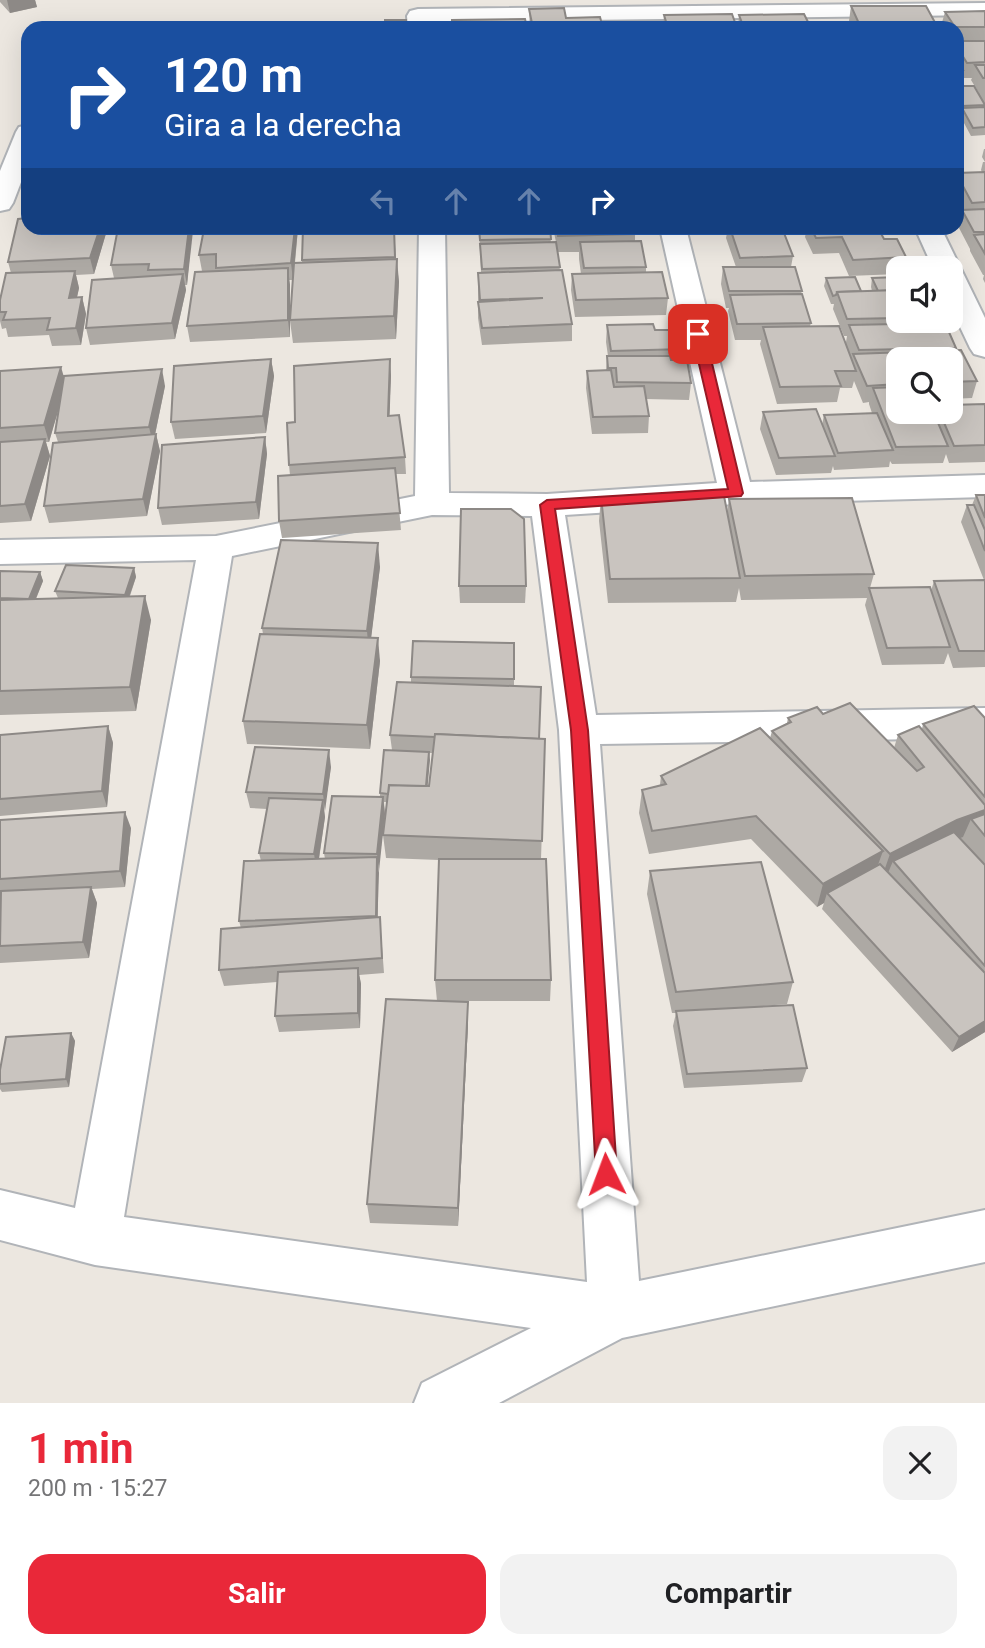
<!DOCTYPE html>
<html lang="es">
<meta charset="utf-8">
<style>
:root{--surface:#fff;--page:#f2f2f2;--text:#202124;--muted:#757577;--accent:#e92839}
body{margin:0;font-family:Roboto,sans-serif;background:var(--page);color:var(--text);height:100vh;display:flex;flex-direction:column;font-size:26px;white-space:nowrap}
*{box-sizing:border-box;margin:0}
p{font-size:23px;color:var(--muted)}
.icon{flex:none;width:38px;height:38px;fill:none;stroke:currentColor;stroke-width:2;stroke-linecap:round;stroke-linejoin:round}
.map{position:relative;height:1403px;overflow:hidden}
.side{display:flex;flex-direction:column;background:var(--surface);flex:1}
.side>*{flex:none}
.guide{position:absolute;left:21px;top:21px;width:943px;height:214px;border-radius:21px;box-shadow:0 7px 28px #0002;background:#1a4fa0;color:#fff;overflow:hidden}
.controls{position:absolute;left:886px;top:256px;display:grid;gap:14px}
.controls a{display:grid;place-items:center;width:77px;height:77px;border-radius:14px;background:var(--surface);box-shadow:0 7px 28px #0002;font-size:35px}
.pin{position:absolute;display:grid;place-items:center;width:60px;height:60px;color:#fff;margin:-30px;border-radius:14px;box-shadow:0 4px 10px #0006}
.me{position:absolute;width:77px;margin:-38px;rotate:357deg;stroke-linejoin:round;filter:drop-shadow(0 0 5px #0008)}
.turn{display:flex;align-items:center;gap:24px;height:147px;padding:0 28px;font-size:32px}
.turn .icon{width:91px;height:91px;stroke-width:2.5}
.turn b{display:block;font-size:49px;line-height:60px}
.lanes{display:flex;align-items:center;height:66px;padding:0 28px;background:#0003;justify-content:center;gap:35px;direction:ltr}
.lanes .off{opacity:.35}
.round{display:grid;place-items:center;flex:none;width:74px;height:74px;border-radius:21px;background:var(--page)}
.headline{display:flex;align-items:center;justify-content:space-between;height:119px;padding:0 28px}
h1{font-size:42px;font-weight:700;line-height:52px;color:var(--accent)}
.primary-button{display:flex;gap:14px;margin-top:auto;padding:14px 28px}
.primary-button a{flex:1;height:80px;border-radius:21px;background:var(--accent);color:#fff;font-size:28px;font-weight:700;line-height:80px;text-align:center}
.primary-button a+a{background:var(--page);color:var(--text)}
.map>svg:first-child{display:block}
.lines{fill:none;stroke-linecap:round;stroke-linejoin:round}
.minor-casing{stroke:#b1b4b8;stroke-width:4}
.minor{fill:#fff;fill-rule:evenodd}
.wall{fill:#ada9a4;fill-rule:evenodd}
.shaded-wall{fill:#8d8986}
.building{fill:#c9c4bf;stroke:#8d8986;stroke-width:2}
.route{fill:#e92839;stroke:#971a25;stroke-width:2}
</style>
<div class="map">
<svg width="985" height="1403" viewBox="0 0 985 1403">
<rect width="100%" height="100%" fill="#ece7e0"/>
<g class="lines">
<defs>
<g id="minor">
<path d="M 985,3 L 985,15 L 430,22 L 430,28 L 408,28 L 407,16 L 410,11 L 418,9 Z"/>
<path d="M 28,125 L 28,164 L 13,203 L 9,209 L 0,211 L 0,171 L 16,132 L 19,127 Z"/>
<path d="M 419,228 L 445,228 L 449,493 L 547,494 L 717,483 L 660,228 L 686,228 L 750,482 L 985,475 L 985,497 L 736,504 L 565,515 L 596,715 L 985,708 L 985,738 L 600,744 L 639,1281 L 985,1210 L 985,1262 L 622,1338 L 499,1403 L 414,1403 L 422,1383 L 531,1328 L 95,1265 L 0,1240 L 0,1190 L 75,1208 L 196,560 L 0,564 L 0,540 L 216,536 L 415,496 ZM 432,515 L 532,516 L 559,730 L 587,1282 L 124,1217 L 232,556 Z"/>
<path d="M 915,228 L 941,228 L 985,318 L 985,357 L 974,354 L 970,348 L 950,306 L 950,268 L 933,268 Z"/>
</g>
</defs>
<use href="#minor" class="minor-casing"/>
<use href="#minor" class="minor"/>
</g>
<g class="wall">
<path d="M 0,0 L 35,0 L 37,7 L 10,13 L 0,2 Z"/>
<path d="M 851,6 L 938,28 L 852,28 L 849,21 Z"/>
<path d="M 529,9 L 566,18 L 603,28 L 530,28 Z"/>
<path d="M 985,11 L 985,135 L 971,136 L 957,110 L 957,86 L 979,95 L 979,93 L 971,80 L 972,78 L 963,78 L 962,75 L 961,78 L 957,78 L 957,28 L 942,28 L 941,26 L 945,12 Z"/>
<path d="M 664,15 L 737,28 L 663,28 Z"/>
<path d="M 739,15 L 811,28 L 738,28 Z"/>
<path d="M 984,149 L 985,149 L 985,283 L 983,279 L 984,275 L 983,275 L 970,251 L 970,249 L 958,226 L 962,210 L 963,210 L 957,199 L 957,173 L 982,172 L 981,170 L 983,162 L 985,162 L 982,157 Z"/>
<path d="M 118,228 L 192,228 L 187,285 L 185,285 L 186,290 L 175,339 L 90,345 L 86,328 L 114,278 L 111,265 Z"/>
<path d="M 298,228 L 295,263 L 302,263 L 303,228 L 394,228 L 396,260 L 399,282 L 396,339 L 293,343 L 290,321 L 290,337 L 190,342 L 187,326 L 216,271 L 202,271 L 199,255 ZM 289,280 L 293,280 L 290,318 L 290,285 Z"/>
<path d="M 476,228 L 549,228 L 551,242 L 556,242 L 553,228 L 634,228 L 635,234 L 635,241 L 646,267 L 646,272 L 668,298 L 666,315 L 575,317 L 571,290 L 572,274 L 581,274 L 579,259 L 579,252 L 557,252 L 560,270 L 572,324 L 572,341 L 482,345 L 478,318 L 478,273 L 481,272 L 479,231 L 476,231 Z"/>
<path d="M 728,228 L 782,228 L 793,256 L 791,267 L 802,291 L 801,294 L 811,323 L 810,326 L 846,342 L 847,336 L 844,336 L 833,309 L 834,304 L 831,304 L 824,286 L 826,278 L 861,291 L 872,291 L 871,287 L 872,278 L 898,277 L 898,320 L 943,320 L 943,323 L 956,348 L 956,350 L 977,381 L 972,398 L 950,399 L 950,359 L 898,359 L 898,411 L 935,414 L 935,411 L 950,411 L 985,404 L 985,462 L 949,463 L 946,454 L 943,463 L 892,464 L 890,461 L 889,467 L 834,470 L 833,466 L 831,473 L 776,475 L 760,429 L 763,412 L 822,425 L 824,415 L 872,413 L 869,404 L 869,402 L 863,403 L 854,381 L 852,388 L 840,388 L 837,402 L 777,404 L 760,344 L 761,340 L 735,340 L 728,311 L 729,308 L 726,308 L 721,284 L 723,267 L 736,267 L 726,238 Z"/>
<path d="M 807,228 L 878,228 L 884,239 L 906,257 L 904,268 L 898,268 L 898,274 L 849,276 L 839,253 L 813,254 L 805,237 Z"/>
<path d="M 107,230 L 94,274 L 76,275 L 79,288 L 77,298 L 82,297 L 86,314 L 81,345 L 52,346 L 49,335 L 8,337 L 6,328 L 2,329 L 0,321 L 0,300 L 11,273 L 8,262 Z"/>
<path d="M 607,325 L 655,330 L 685,349 L 684,360 L 691,383 L 689,400 L 646,399 L 649,416 L 648,433 L 592,434 L 586,388 L 587,371 L 606,370 L 607,356 L 608,356 L 606,342 Z"/>
<path d="M 271,359 L 274,376 L 266,433 L 175,439 L 171,422 Z"/>
<path d="M 0,371 L 165,386 L 155,435 L 156,434 L 160,451 L 147,516 L 49,523 L 44,506 L 58,442 L 55,433 L 59,407 L 49,442 L 46,442 L 50,456 L 31,521 L 0,523 Z"/>
<path d="M 391,375 L 389,416 L 405,457 L 406,474 L 396,474 L 401,530 L 282,538 L 279,521 L 290,475 L 289,465 L 295,422 Z"/>
<path d="M 265,437 L 267,454 L 259,519 L 162,525 L 158,508 Z"/>
<path d="M 976,495 L 985,495 L 985,667 L 953,668 L 948,653 L 944,664 L 882,665 L 865,605 L 867,598 L 741,600 L 739,588 L 736,602 L 608,603 L 599,521 L 601,497 L 727,512 L 729,499 L 874,574 L 870,588 L 931,591 L 934,581 L 984,580 L 961,522 L 967,505 L 972,505 Z"/>
<path d="M 380,567 L 371,637 L 380,661 L 370,749 L 247,744 L 243,721 L 263,634 L 262,628 Z"/>
<path d="M 134,568 L 136,577 L 130,596 L 151,620 L 136,711 L 0,715 L 0,571 L 40,572 L 43,581 L 36,599 L 58,598 L 55,591 Z"/>
<path d="M 459,586 L 526,586 L 525,603 L 460,603 Z"/>
<path d="M 514,643 L 514,686 L 539,739 L 545,739 L 541,859 L 551,980 L 550,1001 L 437,1001 L 435,980 L 439,860 L 386,858 L 383,835 L 387,802 L 384,802 L 385,814 L 378,871 L 378,917 L 381,933 L 384,973 L 359,975 L 361,984 L 360,1028 L 279,1032 L 275,1016 L 277,982 L 224,986 L 219,970 L 241,928 L 239,921 L 261,861 L 259,853 L 267,809 L 250,808 L 246,792 L 331,767 L 324,811 L 325,817 L 319,859 L 325,859 L 324,853 L 380,797 L 380,793 L 392,750 L 390,735 L 411,682 L 411,677 ZM 429,753 L 433,753 L 429,786 L 427,786 Z"/>
<path d="M 823,714 L 894,748 L 898,735 L 922,729 L 923,724 L 985,718 L 985,1032 L 952,1052 L 822,909 L 824,903 L 817,907 L 751,839 L 649,854 L 639,813 L 642,790 L 660,785 L 661,776 L 770,738 L 772,731 L 787,723 L 788,718 Z"/>
<path d="M 108,726 L 113,743 L 107,807 L 0,816 L 0,735 Z"/>
<path d="M 0,820 L 131,828 L 125,887 L 92,889 L 97,903 L 89,958 L 0,963 Z"/>
<path d="M 650,871 L 793,982 L 787,1004 L 738,1008 L 807,1068 L 802,1082 L 684,1088 L 673,1026 L 676,1013 L 672,1013 L 647,894 Z"/>
<path d="M 468,1024 L 458,1226 L 370,1223 L 367,1204 Z"/>
<path d="M 71,1033 L 75,1041 L 69,1087 L 2,1092 L 0,1089 L 0,1070 Z"/>
</g>
<g class="shaded-wall">
<path d="M 7,0 L 35,0 L 37,7 L 10,13 Z"/>
<path d="M 100,228 L 107,228 L 107,230 L 94,274 L 90,258 Z"/>
<path d="M 189,228 L 192,228 L 193,231 L 187,285 L 184,269 Z"/>
<path d="M 295,228 L 298,228 L 293,280 L 291,263 Z"/>
<path d="M 397,259 L 399,282 L 396,339 L 394,316 Z"/>
<path d="M 288,268 L 290,285 L 290,337 L 288,320 Z"/>
<path d="M 75,271 L 79,288 L 73,314 L 69,298 Z"/>
<path d="M 183,274 L 186,290 L 175,339 L 172,323 Z"/>
<path d="M 82,297 L 86,314 L 81,345 L 76,328 Z"/>
<path d="M 271,359 L 274,376 L 266,433 L 263,416 Z"/>
<path d="M 390,359 L 391,375 L 389,433 L 388,416 Z"/>
<path d="M 61,367 L 66,384 L 49,442 L 44,425 Z"/>
<path d="M 162,369 L 165,386 L 153,444 L 149,427 Z"/>
<path d="M 156,434 L 160,451 L 147,516 L 143,499 Z"/>
<path d="M 265,437 L 267,454 L 259,519 L 256,502 Z"/>
<path d="M 45,439 L 50,456 L 31,521 L 25,504 Z"/>
<path d="M 378,543 L 380,567 L 369,655 L 367,631 Z"/>
<path d="M 134,568 L 136,577 L 127,603 L 125,595 Z"/>
<path d="M 40,572 L 43,581 L 32,608 L 29,599 Z"/>
<path d="M 145,596 L 151,620 L 136,711 L 130,687 Z"/>
<path d="M 378,638 L 380,661 L 370,749 L 367,725 Z"/>
<path d="M 108,726 L 113,743 L 107,807 L 102,791 Z"/>
<path d="M 329,750 L 331,767 L 325,811 L 323,794 Z"/>
<path d="M 429,752 L 430,760 L 426,804 L 425,795 Z"/>
<path d="M 383,797 L 385,814 L 379,871 L 377,854 Z"/>
<path d="M 323,800 L 325,817 L 317,871 L 314,854 Z"/>
<path d="M 985,810 L 985,818 L 971,819 L 963,837 L 893,861 L 888,873 L 882,877 L 890,854 L 957,820 Z"/>
<path d="M 125,812 L 131,828 L 125,887 L 120,871 Z"/>
<path d="M 883,851 L 875,873 L 827,893 L 824,903 L 817,907 L 823,884 Z"/>
<path d="M 377,857 L 379,873 L 377,932 L 376,916 Z"/>
<path d="M 91,887 L 97,903 L 89,958 L 83,942 Z"/>
<path d="M 358,968 L 361,984 L 360,1028 L 358,1013 Z"/>
<path d="M 468,1002 L 468,1024 L 458,1226 L 458,1208 Z"/>
<path d="M 985,1021 L 985,1032 L 952,1052 L 959,1037 Z"/>
<path d="M 71,1033 L 75,1041 L 69,1087 L 66,1079 Z"/>
</g>
<g class="building">
<path d="M 851,6 L 926,6 L 938,28 L 861,28 Z"/>
<path d="M 564,8 L 566,18 L 600,17 L 603,28 L 533,28 L 529,9 Z"/>
<path d="M 985,11 L 985,27 L 955,27 L 945,12 Z"/>
<path d="M 732,14 L 737,28 L 668,28 L 664,15 Z"/>
<path d="M 804,14 L 811,28 L 744,28 L 739,15 Z"/>
<path d="M 525,19 L 527,28 L 452,28 L 452,20 Z"/>
<rect x="385" y="20" width="21" height="8"/>
<path d="M 957,41 L 985,41 L 985,62 L 967,63 L 957,47 Z"/>
<path d="M 957,61 L 963,70 L 957,70 Z"/>
<path d="M 975,65 L 985,65 L 985,78 L 983,78 Z"/>
<path d="M 957,86 L 974,86 L 985,105 L 962,106 L 957,99 Z"/>
<path d="M 985,107 L 985,127 L 973,128 L 962,108 Z"/>
<path d="M 985,172 L 985,202 L 972,203 L 957,175 L 957,173 Z"/>
<path d="M 985,209 L 985,232 L 974,232 L 962,210 Z"/>
<path d="M 28,218 L 28,228 L 100,228 L 90,258 L 8,262 L 18,219 Z"/>
<path d="M 118,228 L 189,228 L 184,269 L 148,270 L 149,264 L 111,265 Z"/>
<path d="M 226,228 L 295,228 L 291,263 L 216,268 L 216,254 L 199,255 L 204,229 Z"/>
<path d="M 303,228 L 394,228 L 395,257 L 302,260 Z"/>
<path d="M 479,228 L 550,228 L 551,239 L 480,240 Z"/>
<path d="M 557,228 L 634,228 L 635,234 L 558,236 Z"/>
<path d="M 730,228 L 782,228 L 793,256 L 740,258 Z"/>
<path d="M 811,228 L 878,228 L 884,239 L 897,239 L 906,257 L 853,260 L 842,237 L 816,238 Z"/>
<path d="M 985,234 L 985,254 L 974,235 Z"/>
<path d="M 641,241 L 646,267 L 584,268 L 580,242 Z"/>
<path d="M 556,242 L 560,267 L 482,269 L 480,244 Z"/>
<path d="M 397,259 L 394,316 L 290,320 L 294,263 Z"/>
<path d="M 723,267 L 795,267 L 802,291 L 729,291 Z"/>
<path d="M 288,268 L 288,320 L 187,326 L 195,272 Z"/>
<path d="M 562,270 L 572,324 L 482,328 L 478,302 L 543,298 L 480,300 L 478,273 Z"/>
<path d="M 75,271 L 69,298 L 82,297 L 76,328 L 47,330 L 50,318 L 3,320 L 6,312 L 0,312 L 0,300 L 6,273 Z"/>
<path d="M 662,272 L 668,298 L 576,300 L 572,274 Z"/>
<path d="M 183,274 L 172,323 L 86,328 L 92,280 Z"/>
<path d="M 855,277 L 861,291 L 837,292 L 836,295 L 833,296 L 826,278 Z"/>
<path d="M 898,277 L 898,290 L 878,291 L 872,278 Z"/>
<path d="M 898,290 L 898,318 L 847,319 L 837,292 Z"/>
<path d="M 802,294 L 811,323 L 737,324 L 730,295 Z"/>
<path d="M 945,323 L 956,348 L 859,350 L 849,325 Z"/>
<path d="M 653,324 L 655,330 L 681,330 L 685,349 L 611,351 L 607,325 Z"/>
<path d="M 839,326 L 856,371 L 835,371 L 841,386 L 780,387 L 763,327 Z"/>
<path d="M 961,350 L 977,381 L 950,382 L 950,359 L 898,359 L 898,384 L 867,386 L 853,354 Z"/>
<path d="M 607,356 L 670,356 L 671,360 L 687,360 L 691,383 L 617,382 L 616,368 L 608,368 Z"/>
<path d="M 271,359 L 263,416 L 171,422 L 174,366 Z"/>
<path d="M 390,359 L 388,416 L 399,415 L 405,457 L 289,465 L 287,423 L 295,422 L 294,366 Z"/>
<path d="M 61,367 L 44,425 L 0,428 L 0,371 Z"/>
<path d="M 162,369 L 149,427 L 55,433 L 64,376 Z"/>
<path d="M 611,370 L 614,387 L 644,386 L 649,416 L 593,417 L 587,371 Z"/>
<path d="M 898,387 L 898,411 L 933,411 L 948,446 L 896,447 L 873,388 Z"/>
<path d="M 985,404 L 985,445 L 954,446 L 939,411 L 950,411 L 950,405 Z"/>
<path d="M 816,409 L 835,456 L 779,458 L 763,412 Z"/>
<path d="M 877,413 L 893,450 L 838,453 L 824,415 Z"/>
<path d="M 156,434 L 143,499 L 44,506 L 53,443 Z"/>
<path d="M 265,437 L 256,502 L 158,508 L 162,445 Z"/>
<path d="M 45,439 L 25,504 L 0,506 L 0,442 Z"/>
<path d="M 395,468 L 400,513 L 279,521 L 278,476 Z"/>
<path d="M 976,495 L 985,495 L 985,518 Z"/>
<path d="M 724,496 L 740,578 L 610,579 L 601,497 Z"/>
<path d="M 852,498 L 874,574 L 745,576 L 729,499 Z"/>
<path d="M 967,505 L 974,505 L 985,530 L 985,551 Z"/>
<path d="M 461,509 L 511,509 L 524,519 L 526,586 L 459,586 Z"/>
<path d="M 281,540 L 378,543 L 367,631 L 262,628 Z"/>
<path d="M 66,565 L 134,568 L 125,595 L 55,591 Z"/>
<path d="M 0,571 L 40,572 L 29,599 L 0,598 Z"/>
<path d="M 985,580 L 985,651 L 959,651 L 934,581 Z"/>
<path d="M 930,587 L 950,647 L 887,648 L 869,588 Z"/>
<path d="M 145,596 L 130,687 L 0,691 L 0,600 Z"/>
<path d="M 260,634 L 378,638 L 367,725 L 243,721 Z"/>
<path d="M 413,641 L 514,643 L 514,679 L 411,677 Z"/>
<path d="M 397,682 L 541,687 L 539,739 L 435,734 L 435,737 L 390,735 Z"/>
<path d="M 850,703 L 917,771 L 924,767 L 898,735 L 919,726 L 985,805 L 985,810 L 957,820 L 890,854 L 772,731 L 791,722 L 788,718 L 817,707 L 823,714 Z"/>
<path d="M 974,706 L 985,718 L 985,797 L 923,724 Z"/>
<path d="M 108,726 L 102,791 L 0,799 L 0,735 Z"/>
<path d="M 760,728 L 883,851 L 823,884 L 756,816 L 652,831 L 642,790 L 666,784 L 661,776 Z"/>
<path d="M 435,734 L 545,739 L 542,841 L 383,835 L 389,785 L 429,786 Z"/>
<path d="M 255,747 L 329,750 L 323,794 L 246,792 Z"/>
<path d="M 384,750 L 429,752 L 426,786 L 389,785 L 388,794 L 380,793 Z"/>
<path d="M 332,796 L 383,797 L 377,854 L 324,853 Z"/>
<path d="M 269,798 L 323,800 L 314,854 L 259,853 Z"/>
<path d="M 125,812 L 120,871 L 0,879 L 0,820 Z"/>
<path d="M 985,814 L 985,836 L 971,819 Z"/>
<path d="M 954,832 L 985,865 L 985,966 L 893,861 Z"/>
<path d="M 377,857 L 376,916 L 239,921 L 244,861 Z"/>
<path d="M 439,859 L 546,859 L 551,980 L 435,980 Z"/>
<path d="M 761,862 L 793,982 L 676,992 L 650,871 Z"/>
<path d="M 880,864 L 985,973 L 985,1021 L 959,1037 L 827,893 Z"/>
<path d="M 91,887 L 83,942 L 0,946 L 1,891 Z"/>
<path d="M 380,917 L 382,958 L 219,970 L 221,929 Z"/>
<path d="M 358,968 L 358,1013 L 275,1016 L 278,972 Z"/>
<path d="M 386,999 L 468,1002 L 458,1208 L 367,1204 Z"/>
<path d="M 793,1005 L 807,1068 L 687,1074 L 676,1011 Z"/>
<path d="M 71,1033 L 66,1079 L 0,1084 L 0,1070 L 6,1037 Z"/>
</g>
<path class="route" d="M 698,330 L 705,334 L 743,493 L 741,496 L 555,509 L 588,730 L 617,1174 L 614,1181 L 606,1184 L 599,1181 L 596,1174 L 571,730 L 540,505 L 547,500 L 728,489 L 692,334 Z"/>
</svg>
<div class="controls">
<a><svg class="icon" aria-label="sound" viewBox="0 0 24 24"><path d="M4 9h4l5-4v14l-5-4H4zM17 9q2 3 0 6"/></svg></a>
<a><svg class="icon" aria-label="search" viewBox="0 0 24 24"><circle cx="10" cy="10" r="6"/><path d="M15 15l6 6"/></svg></a>
</div>
<div class="pin" style="left:698px;top:334px;background:#d93025"><svg class="icon" aria-label="arrive" viewBox="0 0 24 24"><path d="M6 21V4h12l-3 4 3 4H6"/></svg></div>
<svg class="me" style="left:606px;top:1174px" viewBox="-20 -20 40 40"><path d="M0-17L14 15 0 8-14 15z" fill="#e92839" stroke="#fff" stroke-width="4"/></svg>
<div class="guide">
<div class="turn"><svg class="icon" aria-label="right" viewBox="0 0 24 24"><path d="M7 20v-9h11M14 6l5 5-5 5"/></svg><div><b>120 m</b>Gira a la derecha</div></div>
<div class="lanes"><svg class="icon off" aria-label="left" viewBox="0 0 24 24"><path d="M17 20v-9H6M10 6l-5 5 5 5"/></svg><svg class="icon off" aria-label="ahead" viewBox="0 0 24 24"><path d="M12 20V5M6 11l6-6 6 6"/></svg><svg class="icon off" aria-label="ahead" viewBox="0 0 24 24"><path d="M12 20V5M6 11l6-6 6 6"/></svg><svg class="icon" aria-label="right" viewBox="0 0 24 24"><path d="M7 20v-9h11M14 6l5 5-5 5"/></svg></div>
</div>
</div>
<section class="side">
<div class="headline"><div><h1>1 min</h1><p>200 m · 15:27</p></div><a class="round"><svg class="icon" aria-label="close" viewBox="0 0 24 24"><path d="M6 6l12 12M18 6L6 18"/></svg></a></div>
<div class="primary-button"><a>Salir</a><a>Compartir</a></div>
</section>
